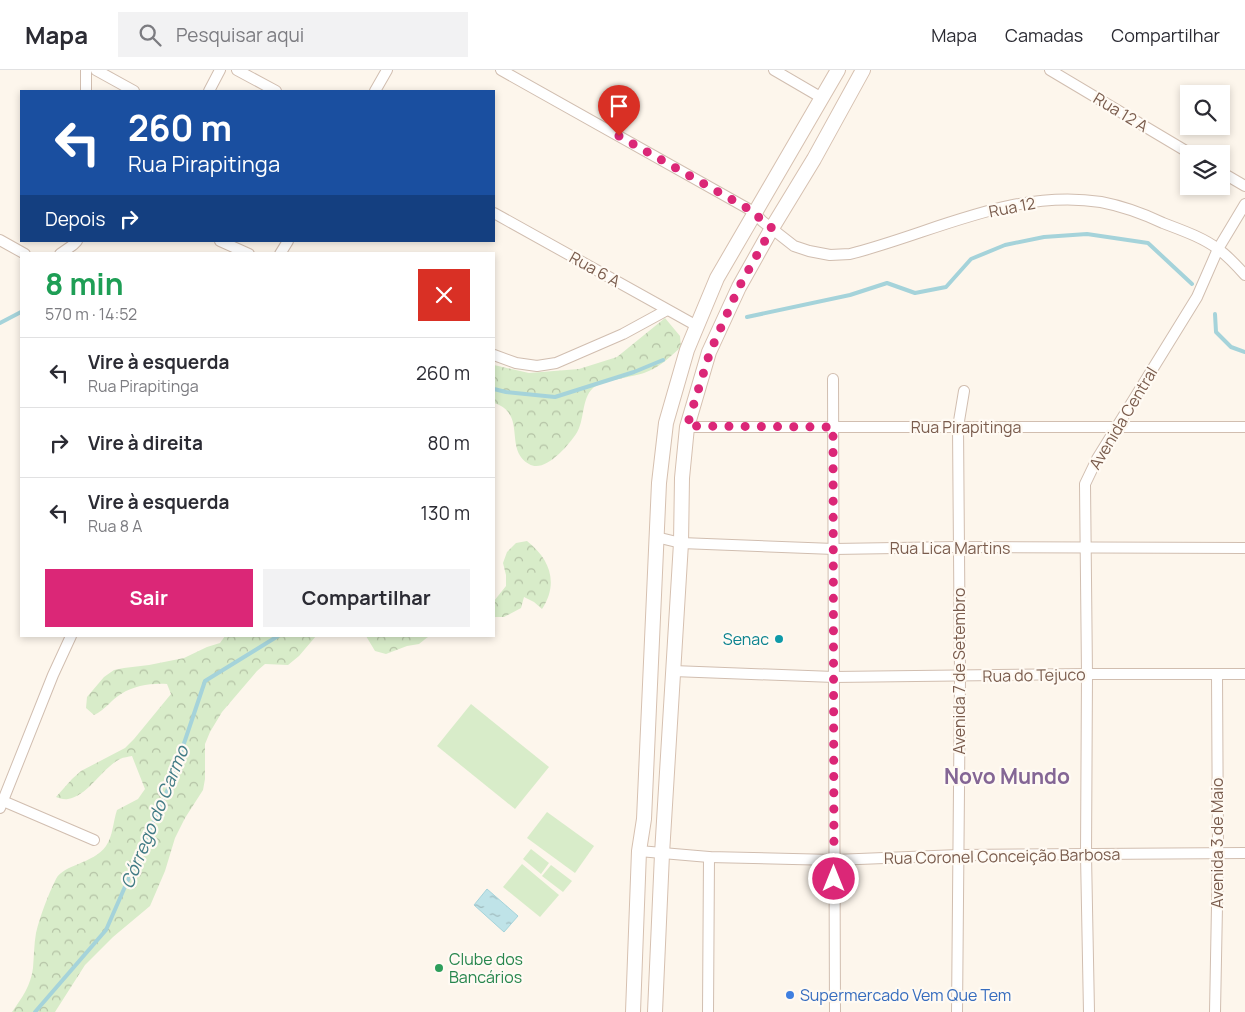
<!DOCTYPE html>
<html lang="pt">
<meta charset="utf-8">
<style>
:root{--surface:#fff;--page:#f2f2f3;--text:#2b2b33;--muted:#7c7c81;--line:#e1e1e2;--accent:#db2777}
body{margin:0;font-family:Manrope,sans-serif;background:var(--page);color:var(--text);height:100vh;display:flex;flex-direction:column;font-size:19px;white-space:nowrap}
*{box-sizing:border-box;margin:0}
p{font-size:16px;color:var(--muted)}
.icon{flex:none;width:28px;height:28px;fill:none;stroke:currentColor;stroke-width:2;stroke-linecap:round;stroke-linejoin:round}
.map{position:relative;flex:1;overflow:hidden}
.drawer{position:absolute;left:20px;top:182px;width:475px;height:385px;display:flex;flex-direction:column;background:var(--surface);border-radius:0px;box-shadow:0 2px 8px #0003}
.drawer>*{flex:none}
.hud{position:absolute;left:20px;top:20px;width:475px;height:152px;border-radius:0px;box-shadow:0 2px 8px #0003;background:#1a4fa0;color:#fff;overflow:hidden}
.buttons{position:absolute;left:1180px;top:15px;display:grid;gap:10px}
.buttons a{display:grid;place-items:center;width:50px;height:50px;border-radius:0px;background:var(--surface);box-shadow:0 2px 8px #0003;font-size:25px}
.pin{position:absolute;display:grid;place-items:center;width:42px;height:42px;color:#fff;margin:-51px -21px;border-radius:50% 50% 50% 0;rotate:-45deg;box-shadow:0 0 5px #0007}
.pin .icon{rotate:45deg}
.me{position:absolute;width:55px;margin:-28px;rotate:0deg;stroke-linejoin:round;filter:drop-shadow(0 0 4px #0008)}
.turn{display:flex;align-items:center;gap:18px;height:105px;padding:0 25px;font-size:22px}
.turn .icon{width:65px;height:65px;stroke-width:2.5}
.turn b{display:block;font-size:35px;line-height:42px}
.then{display:flex;align-items:center;height:48px;padding:0 25px;background:#0003;gap:10px;font-size:19px}
.round{display:grid;place-items:center;flex:none;width:52px;height:52px;border-radius:0px;background:var(--page)}
.summary{display:flex;align-items:center;justify-content:space-between;height:85px;padding:0 25px}
h1{font-size:30px;font-weight:700;line-height:38px;color:#1e9e55}
.cta{display:flex;gap:10px;margin-top:auto;padding:10px 25px}
.cta a{flex:1;height:58px;border-radius:0px;background:var(--accent);color:#fff;font-size:20px;font-weight:700;line-height:58px;text-align:center}
.cta a+a{background:var(--page);color:var(--text)}
ul{padding:0;list-style:none}
li{display:flex;align-items:center;gap:15px;height:70px;padding:0 25px;border-top:1px solid var(--line)}
li div{flex:1}
li b{display:block;font-size:19px}
li em{font-style:normal}
header{display:flex;align-items:center;gap:30px;box-sizing:border-box;height:70px;padding:0 25px;background:var(--surface);border-bottom:1px solid var(--line)}
header strong{font-size:24px}
nav{display:flex;gap:28px;margin-inline-start:auto;font-size:18px}
.search{width:350px;height:45px;background:var(--page);display:flex;align-items:center;gap:12px;box-sizing:border-box;padding:0 18px;border-radius:0px;color:var(--muted);font-size:19px}
.map>svg:first-child{display:block}
.green{fill:#d8ecc9}
.forest{fill:url(#forest-crowns)}
.water{fill:url(#water-ripples);stroke:#a5d3da}
.lines{fill:none;stroke-linecap:round;stroke-linejoin:round}
.stream{stroke:#a5d3da;stroke-width:4}
.minor-casing{stroke:#d1beb0;stroke-width:12}
.secondary-casing{stroke:#d6c0b0;stroke-width:16}
.minor{stroke:#fff;stroke-width:10}
.secondary{stroke:#fff;stroke-width:14}
.route{stroke:#db2777;stroke-width:9;stroke-dasharray:0 16.2}
.culture-dot{fill:#0f9aa8;stroke:#fffaf3;stroke-width:2}
.leisure-dot{fill:#2e9e5b;stroke:#fffaf3;stroke-width:2}
.shop-dot{fill:#3f7fe0;stroke:#fffaf3;stroke-width:2}
.labels{text-anchor:middle;dominant-baseline:central;stroke-width:4.5;stroke-linejoin:round;paint-order:stroke}
.street-label{font-size:16px;fill:#7a5c4d;stroke:#fffaf3}
.culture-label{font-size:16px;fill:#0d838f;stroke:#fffaf3;text-anchor:end}
.leisure-label{font-size:16px;fill:#27864d;stroke:#fffaf3;text-anchor:start}
.shop-label{font-size:16px;fill:#366cbe;stroke:#fffaf3;text-anchor:start}
.water-label{font-size:18px;font-style:italic;fill:#437c86;stroke:#fffaf3}
.district-label{font-size:21px;font-weight:bold;fill:#846695;stroke:#fffaf3}
</style>
<header>
<strong>Mapa</strong>
<div class="search"><svg class="icon" aria-label="search" viewBox="0 0 24 24"><circle cx="10" cy="10" r="6"/><path d="M15 15l6 6"/></svg>Pesquisar aqui</div>
<nav><a>Mapa</a><a>Camadas</a><a>Compartilhar</a></nav>
</header>
<div class="map">
<svg width="1245" height="942" viewBox="0 0 1245 942">
<defs>
<pattern id="forest-crowns" width="20" height="18" patternUnits="userSpaceOnUse" patternTransform="scale(1.25)"><rect width="20" height="18" fill="#d8ecc9"/><path d="M2 6a3 3 0 1 1 6 0M12 15a3 3 0 1 1 6 0" fill="none" stroke="#b4c2a5"/></pattern>
<pattern id="water-ripples" width="26" height="14" patternUnits="userSpaceOnUse" patternTransform="scale(1.25)"><rect width="26" height="14" fill="#bfe3e8"/><path d="M2 4q2-2 4 0t4 0M15 11q2-2 4 0t4 0" fill="none" stroke="#a0bbbe"/></pattern>
</defs>
<rect width="100%" height="100%" fill="#fdf6ec"/>
<g class="green">
<path d="M 471,634 L 549,697 L 515,739 L 437,676 Z"/>
<path d="M 547,742 L 594,776 L 575,803 L 527,768 Z"/>
<path d="M 531,779 L 549,793 L 541,804 L 523,789 Z"/>
<path d="M 522,794 L 559,825 L 540,847 L 503,817 Z"/>
<path d="M 551,795 L 572,811 L 563,822 L 542,806 Z"/>
</g>
<g class="forest">
<path d="M 665,248 L 680,266 L 681,277 C 670,287 659,298 644,303 C 632,307 601,311 593,318 C 581,329 585,351 576,364 C 568,376 544,404 529,394 C 503,379 528,344 494,333 L 494,295 L 529,303 L 579,299 L 617,287 Z"/>
<path d="M 527,471 C 550,489 559,513 542,539 L 534,532 L 524,527 L 521,538 L 504,547 L 494,547 L 494,531 L 506,516 L 506,505 L 503,493 L 507,482 L 516,473 Z"/>
<path d="M 225,566 L 316,566 L 299,586 L 288,595 L 265,594 L 257,601 L 222,642 L 210,662 L 205,674 L 205,709 L 203,720 L 185,748 L 175,768 L 165,801 L 150,836 L 113,867 L 85,895 L 55,942 L 12,942 C 22,928 31,915 33,898 C 34,886 34,874 36,863 C 40,846 48,825 56,809 C 64,794 93,794 106,776 C 113,766 113,752 117,740 L 138,729 L 145,719 L 132,686 C 128,687 124,687 120,689 C 102,698 88,726 68,729 C 64,730 59,728 56,727 L 72,709 L 81,701 L 125,678 L 134,669 L 171,624 L 167,614 C 152,613 135,615 121,624 C 111,630 105,640 94,645 L 86,638 L 87,627 L 104,607 L 114,600 L 124,598 L 149,595 L 184,588 L 207,577 L 220,573 Z"/>
<path d="M 366,566 L 429,566 L 419,574 L 407,576 L 386,584 L 375,581 Z"/>
</g>
<path class="water" d="M 487,819 L 518,846 L 504,862 L 474,835 Z"/>
<g class="lines">
<g class="stream">
<path d="M 1215,244 L 1216,262 L 1231,277 L 1245,282"/>
<path d="M 747,247 L 850,225 L 887,213 L 915,223 L 946,217 L 971,189 L 1005,175 L 1044,167 L 1087,164 L 1148,173 L 1192,214"/>
<path d="M 0,253 L 21,242"/>
<path d="M 494,319 L 506,322 L 555,327 L 634,302 L 663,290"/>
<path d="M 35,942 L 106,860 L 171,712 L 205,611 L 278,566"/>
</g>
<defs>
<g id="minor">
<path d="M 86,0 L 86,21"/>
<path d="M 96,0 L 134,21"/>
<path d="M 237,0 L 276,21"/>
<path d="M 501,0 L 754,142 L 762,151 L 794,176 L 809,181 L 830,185 L 850,184 C 933,163 1014,118 1101,132 C 1122,136 1144,144 1163,153 C 1181,160 1202,167 1218,179 C 1228,186 1237,196 1245,205"/>
<path d="M 774,0 L 822,28"/>
<path d="M 1050,0 L 1191,84"/>
<path d="M 209,21 L 220,0"/>
<path d="M 375,21 L 387,0"/>
<path d="M 1221,102 L 1245,116"/>
<path d="M 494,143 L 697,256"/>
<path d="M 0,170 L 25,184"/>
<path d="M 220,171 L 249,184"/>
<path d="M 60,184 L 73,175 L 77,171"/>
<path d="M 280,184 L 288,171"/>
<path d="M 494,285 L 516,293 L 537,296 L 556,293 L 623,264 L 667,240"/>
<path d="M 833,309 L 835,942"/>
<path d="M 687,357 L 1245,357"/>
<path d="M 656,467 L 681,473 L 834,479 L 958,477 L 1245,478"/>
<path d="M 673,601 L 834,607 L 1087,604 L 1245,604"/>
<path d="M 3,731 L 94,770"/>
<path d="M 0,738 L 53,605 L 71,566"/>
<path d="M 639,781 L 709,787 L 834,790 L 959,785 L 1245,783"/>
<path d="M 708,942 L 709,787"/>
<path d="M 957,942 L 960,606 L 958,357 L 964,321"/>
<path d="M 1089,942 L 1086,785 L 1087,604 L 1085,414 L 1097,389 L 1197,227 L 1218,179 L 1245,134"/>
<path d="M 1215,942 L 1218,783 L 1217,605"/>
</g>
<g id="secondary">
<path d="M 633,942 L 639,781 L 644,749 L 659,413 L 666,353 L 687,280 L 717,208 L 838,0"/>
<path d="M 655,942 L 662,784 L 681,473 L 682,408 L 687,357 L 709,282 L 739,217 L 772,158 L 814,89 L 863,0"/>
</g>
</defs>
<use href="#minor" class="minor-casing"/>
<use href="#secondary" class="secondary-casing"/>
<use href="#minor" class="minor"/>
<use href="#secondary" class="secondary"/>
</g>
<g class="lines">
<path class="route" d="M 619,66 L 754,142 L 762,151 L 772,158 L 739,217 L 710,282 L 687,356 L 833,357 L 834,809"/>
</g>
<circle class="culture-dot" cx="779" cy="569" r="5"/>
<circle class="leisure-dot" cx="439" cy="898" r="5"/>
<circle class="shop-dot" cx="790" cy="925" r="5"/>
<g class="labels">
<g class="street-label">
<text transform="translate(1121 42) rotate(31)">Rua 12 A</text>
<text transform="translate(1012 137) rotate(-11)">Rua 12</text>
<text transform="translate(595 199) rotate(29)">Rua 6 A</text>
<text transform="translate(1123 348) rotate(-59)">Avenida Central</text>
<text x="966" y="357">Rua Pirapitinga</text>
<text x="950" y="478">Rua Lica Martins</text>
<text transform="translate(959 601) rotate(-90)">Avenida 7 de Setembro</text>
<text transform="translate(1034 605) rotate(-1)">Rua do Tejuco</text>
<text transform="translate(1217 773) rotate(-90)">Avenida 3 de Maio</text>
<text transform="translate(1002 786) rotate(-1)">Rua Coronel Conceição Barbosa</text>
</g>
<g class="culture-label">
<text x="769" y="569">Senac</text>
</g>
<g class="leisure-label">
<text x="449" y="889">Clube dos<tspan x="449" dy="18">Bancários</tspan></text>
</g>
<g class="shop-label">
<text x="800" y="925">Supermercado Vem Que Tem</text>
</g>
<g class="water-label">
<text transform="translate(154 747) rotate(-68)">Córrego do Carmo</text>
</g>
<g class="district-label">
<text x="1007" y="706">Novo Mundo</text>
</g>
</g>
</svg>
<div class="buttons">
<a><svg class="icon" aria-label="search" viewBox="0 0 24 24"><circle cx="10" cy="10" r="6"/><path d="M15 15l6 6"/></svg></a>
<a><svg class="icon" aria-label="layers" viewBox="0 0 24 24"><path d="M12 4l9 5-9 5-9-5zM3 14l9 5 9-5"/></svg></a>
</div>
<div class="pin" style="left:619px;top:66px;background:#d93025"><svg class="icon" aria-label="arrive" viewBox="0 0 24 24"><path d="M6 21V4h12l-3 4 3 4H6"/></svg></div>
<svg class="me" style="left:834px;top:809px" viewBox="-20 -20 40 40"><circle r="17" fill="#db2777" stroke="#fff" stroke-width="3"/><path d="M0-11L8 9 0 5-8 9z" fill="#fff"/></svg>
<div class="hud">
<div class="turn"><svg class="icon" aria-label="left" viewBox="0 0 24 24"><path d="M17 20v-9H6M10 6l-5 5 5 5"/></svg><div><b>260 m</b>Rua Pirapitinga</div></div>
<div class="then">Depois<svg class="icon" aria-label="right" viewBox="0 0 24 24"><path d="M7 20v-9h11M14 6l5 5-5 5"/></svg></div>
</div>
<section class="drawer">
<div class="summary"><div><h1>8 min</h1><p>570 m · 14:52</p></div><a class="round" style="background:#d93025;color:#fff"><svg class="icon" aria-label="close" viewBox="0 0 24 24"><path d="M6 6l12 12M18 6L6 18"/></svg></a></div>
<ul>
<li><svg class="icon" aria-label="left" viewBox="0 0 24 24"><path d="M17 20v-9H6M10 6l-5 5 5 5"/></svg><div><b>Vire à esquerda</b><p>Rua Pirapitinga</p></div><em>260 m</em></li>
<li><svg class="icon" aria-label="right" viewBox="0 0 24 24"><path d="M7 20v-9h11M14 6l5 5-5 5"/></svg><div><b>Vire à direita</b></div><em>80 m</em></li>
<li><svg class="icon" aria-label="left" viewBox="0 0 24 24"><path d="M17 20v-9H6M10 6l-5 5 5 5"/></svg><div><b>Vire à esquerda</b><p>Rua 8 A</p></div><em>130 m</em></li>
</ul>
<div class="cta"><a>Sair</a><a>Compartilhar</a></div>
</section>
</div>
